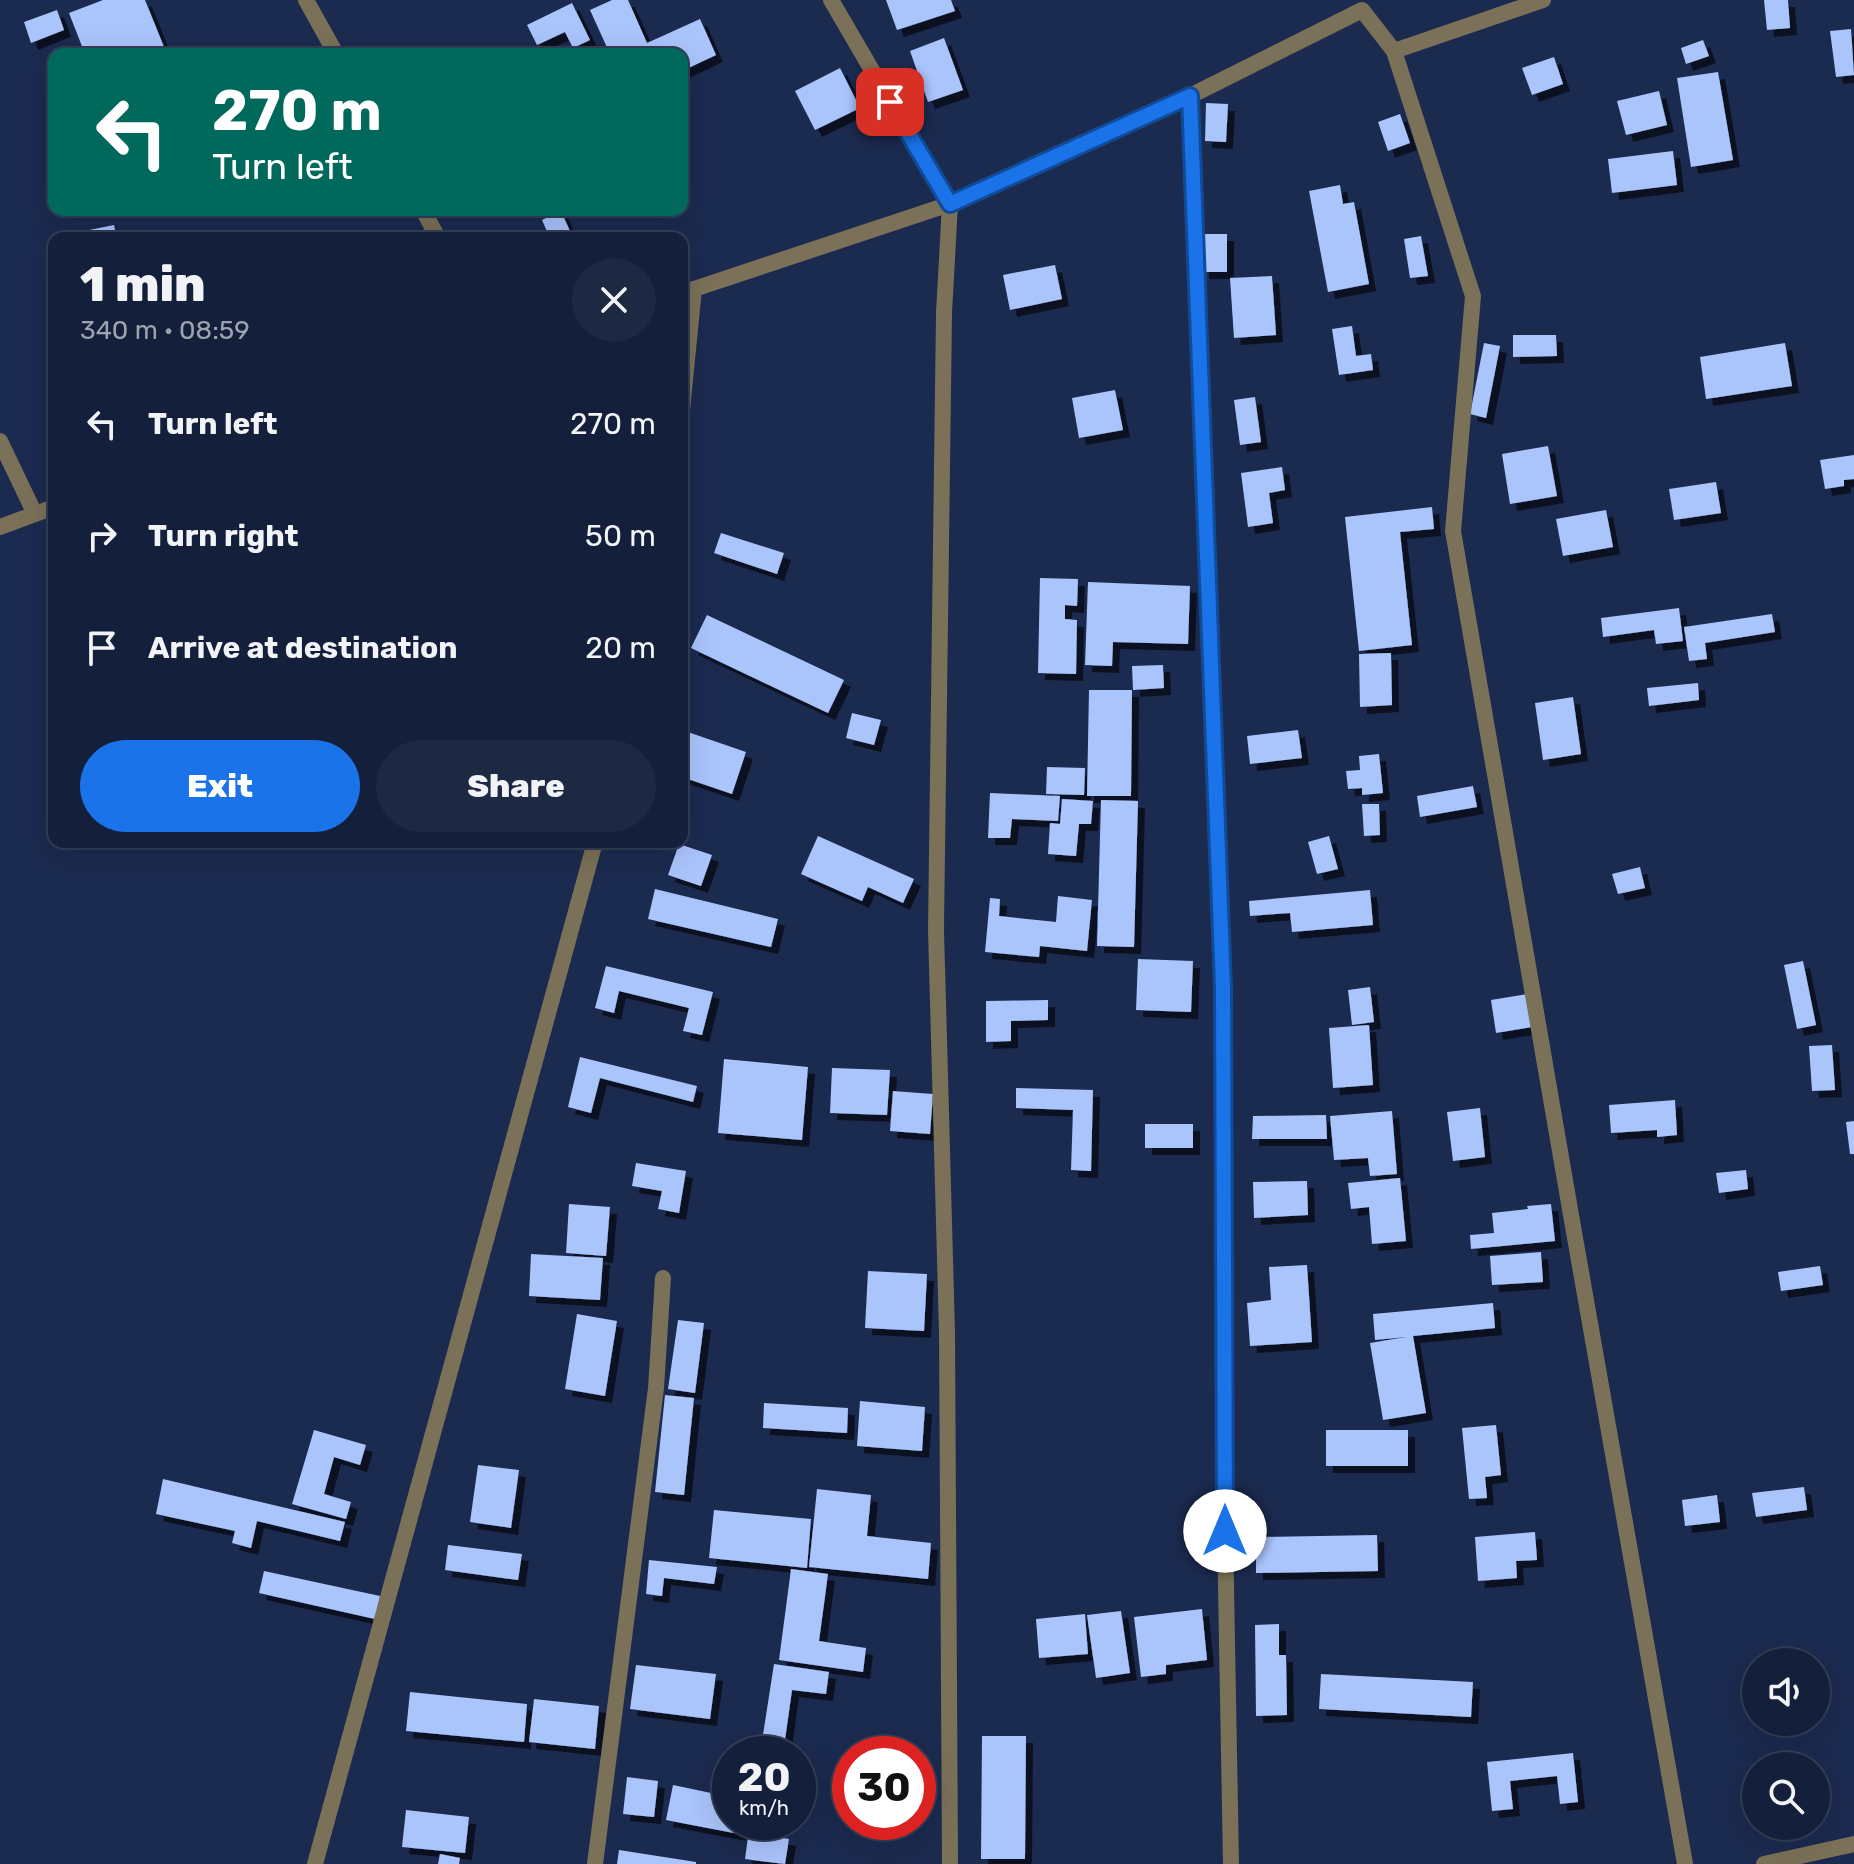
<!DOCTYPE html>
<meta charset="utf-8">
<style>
:root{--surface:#14203b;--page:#1d2842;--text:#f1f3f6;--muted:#9da3af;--line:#333e55;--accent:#1a73e8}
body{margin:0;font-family:Rubik,sans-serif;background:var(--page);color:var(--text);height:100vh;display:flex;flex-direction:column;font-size:30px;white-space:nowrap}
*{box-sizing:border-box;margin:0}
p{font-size:26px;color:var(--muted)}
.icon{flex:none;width:44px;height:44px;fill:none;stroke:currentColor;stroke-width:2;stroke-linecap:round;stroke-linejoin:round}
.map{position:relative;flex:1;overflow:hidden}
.side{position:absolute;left:48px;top:232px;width:640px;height:616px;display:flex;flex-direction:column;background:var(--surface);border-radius:16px;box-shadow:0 8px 32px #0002,0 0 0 2px var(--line)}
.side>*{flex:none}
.top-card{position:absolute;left:48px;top:48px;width:640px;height:168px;border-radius:16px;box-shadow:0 8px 32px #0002,0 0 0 2px var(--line);background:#00695c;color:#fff;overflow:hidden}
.fabs{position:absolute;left:1742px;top:1648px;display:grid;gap:16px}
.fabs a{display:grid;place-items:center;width:88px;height:88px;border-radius:50%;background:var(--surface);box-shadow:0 8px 32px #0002,0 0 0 2px var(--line);font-size:40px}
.speed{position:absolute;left:712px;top:1736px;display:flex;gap:16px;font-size:40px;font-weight:700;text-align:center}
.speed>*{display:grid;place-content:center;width:104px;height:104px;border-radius:50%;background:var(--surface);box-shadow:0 8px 32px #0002,0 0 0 2px var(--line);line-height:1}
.speed small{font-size:20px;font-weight:400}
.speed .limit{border:12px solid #d22;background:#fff;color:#111}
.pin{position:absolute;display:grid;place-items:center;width:68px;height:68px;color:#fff;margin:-34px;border-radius:16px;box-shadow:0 4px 12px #0006}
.me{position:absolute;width:88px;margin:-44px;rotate:0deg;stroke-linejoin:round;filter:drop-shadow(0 0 6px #0008)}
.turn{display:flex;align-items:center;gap:28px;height:168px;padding:0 32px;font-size:36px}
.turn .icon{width:104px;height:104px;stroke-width:2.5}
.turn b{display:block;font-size:56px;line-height:68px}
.round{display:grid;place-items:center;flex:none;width:84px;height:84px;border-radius:42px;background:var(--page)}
.summary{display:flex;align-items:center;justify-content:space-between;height:136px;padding:0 32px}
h1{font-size:48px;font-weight:800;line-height:60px}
.action{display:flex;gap:16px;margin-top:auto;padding:16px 32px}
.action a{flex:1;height:92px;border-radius:48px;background:var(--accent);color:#fff;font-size:32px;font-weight:800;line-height:92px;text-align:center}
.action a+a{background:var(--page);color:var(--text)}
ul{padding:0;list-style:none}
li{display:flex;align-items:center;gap:24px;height:112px;padding:0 32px}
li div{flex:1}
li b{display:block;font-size:30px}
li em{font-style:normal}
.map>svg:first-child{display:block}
.building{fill:#aac4fc;filter:url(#shadow)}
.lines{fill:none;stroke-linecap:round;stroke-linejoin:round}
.minor{stroke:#7b7058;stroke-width:16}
.tertiary{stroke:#7b7058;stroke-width:16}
.route-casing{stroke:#114b97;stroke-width:20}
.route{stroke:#1a73e8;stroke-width:14}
</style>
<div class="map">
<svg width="1854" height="1864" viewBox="0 0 1854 1864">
<defs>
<filter id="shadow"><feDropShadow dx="7" dy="7" stdDeviation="0" flood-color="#0009"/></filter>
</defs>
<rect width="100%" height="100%" fill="#1b2a4f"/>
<g class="building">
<path d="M 103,0 L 145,0 L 166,52 L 161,54 L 85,54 L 69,13 Z"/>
<path d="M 612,0 L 628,0 L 647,43 L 700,19 L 716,55 L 682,71 L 682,54 L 610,54 L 590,10 Z"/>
<path d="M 886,0 L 951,0 L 955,11 L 897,30 Z"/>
<path d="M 1764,0 L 1788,0 L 1790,28 L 1767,30 Z"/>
<path d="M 572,3 L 590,40 L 573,48 L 565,32 L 537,45 L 527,25 Z"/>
<path d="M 57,10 L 64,30 L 31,43 L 24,22 Z"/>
<path d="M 1851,29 L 1854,75 L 1836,77 L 1830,31 Z"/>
<path d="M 944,38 L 963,90 L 928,102 L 910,51 Z"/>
<path d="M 1703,40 L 1709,56 L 1686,64 L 1681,48 Z"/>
<path d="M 1554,57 L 1563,84 L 1532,95 L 1522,68 Z"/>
<path d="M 840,68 L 860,108 L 815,130 L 795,91 Z"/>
<path d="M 1718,72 L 1733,160 L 1691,167 L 1677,78 Z"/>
<path d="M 1659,91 L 1667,125 L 1626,135 L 1617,101 Z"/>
<path d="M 1206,103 L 1228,104 L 1226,142 L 1205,141 Z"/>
<path d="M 1400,114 L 1410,143 L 1388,151 L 1378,122 Z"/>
<path d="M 1673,151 L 1677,185 L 1612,193 L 1608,159 Z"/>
<path d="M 1340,185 L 1343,204 L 1354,202 L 1369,284 L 1328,292 L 1309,191 Z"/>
<path d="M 561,211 L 573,238 L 550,238 L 542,220 Z"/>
<path d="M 114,225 L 117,238 L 75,238 L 74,233 Z"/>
<path d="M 1201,234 L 1227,234 L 1227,272 L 1202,272 Z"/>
<path d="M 1421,236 L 1428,276 L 1410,278 L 1404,239 Z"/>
<path d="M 1055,265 L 1062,299 L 1010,310 L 1003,275 Z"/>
<path d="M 1272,276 L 1276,335 L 1234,338 L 1230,278 Z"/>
<path d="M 1352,326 L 1356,356 L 1371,354 L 1373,370 L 1339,375 L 1332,329 Z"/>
<path d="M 1513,335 L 1556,335 L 1557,356 L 1513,357 Z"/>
<path d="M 1484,343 L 1500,346 L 1486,418 L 1470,414 Z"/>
<path d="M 1785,343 L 1792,386 L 1706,399 L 1700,357 Z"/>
<path d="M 1115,390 L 1123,430 L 1079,438 L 1072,398 Z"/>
<path d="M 1255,397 L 1261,442 L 1240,445 L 1234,400 Z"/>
<path d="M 1548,446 L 1557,496 L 1510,504 L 1502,454 Z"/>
<path d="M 1854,455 L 1854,479 L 1844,480 L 1844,486 L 1825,489 L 1820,460 Z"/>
<path d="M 1282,467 L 1285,490 L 1269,493 L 1273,523 L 1248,527 L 1241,473 Z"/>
<path d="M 1716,482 L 1721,513 L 1674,520 L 1669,489 Z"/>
<path d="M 1432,507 L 1434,529 L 1400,532 L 1412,645 L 1359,651 L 1345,517 Z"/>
<path d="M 1606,510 L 1613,547 L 1563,556 L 1556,519 Z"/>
<path d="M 721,533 L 784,553 L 777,574 L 714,553 Z"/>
<path d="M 1040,578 L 1078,579 L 1077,606 L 1065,605 L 1065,619 L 1077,620 L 1076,674 L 1038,673 Z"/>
<path d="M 1088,582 L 1190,586 L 1188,644 L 1113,642 L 1112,666 L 1085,665 Z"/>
<path d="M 1679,608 L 1683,641 L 1656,644 L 1654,630 L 1603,637 L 1601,618 Z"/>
<path d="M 1772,614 L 1775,632 L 1705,643 L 1707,659 L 1689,661 L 1684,627 Z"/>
<path d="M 707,615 L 844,680 L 828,713 L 691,648 Z"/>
<path d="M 1391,653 L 1392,705 L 1360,707 L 1359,654 Z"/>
<path d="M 1163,665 L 1164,688 L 1133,690 L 1132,666 Z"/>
<path d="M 1698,683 L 1699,700 L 1649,706 L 1647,688 Z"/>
<path d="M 1089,690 L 1132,690 L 1131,796 L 1087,796 Z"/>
<path d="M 1573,697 L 1581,754 L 1543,760 L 1535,703 Z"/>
<path d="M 852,713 L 881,720 L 874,745 L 846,738 Z"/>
<path d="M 682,730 L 746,752 L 732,794 L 682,777 Z"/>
<path d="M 1298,730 L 1302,758 L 1250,764 L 1247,736 Z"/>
<path d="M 1379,754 L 1383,793 L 1362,795 L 1362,788 L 1348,789 L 1346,771 L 1360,770 L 1359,756 Z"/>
<path d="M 1047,767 L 1085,768 L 1084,795 L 1046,794 Z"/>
<path d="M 1473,786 L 1477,807 L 1420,817 L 1417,796 Z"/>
<path d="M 990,793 L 1060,796 L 1058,821 L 1012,819 L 1010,838 L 988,838 Z"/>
<path d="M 1062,799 L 1093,801 L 1091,824 L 1079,824 L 1076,856 L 1048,854 L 1050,823 L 1060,824 Z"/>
<path d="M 1101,800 L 1138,801 L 1134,947 L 1097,946 Z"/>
<path d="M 1362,804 L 1379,804 L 1380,835 L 1364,836 Z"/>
<path d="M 818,836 L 914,879 L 903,903 L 868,887 L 862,901 L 801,874 Z"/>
<path d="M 1329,836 L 1338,869 L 1317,874 L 1308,842 Z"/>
<path d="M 679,844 L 712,855 L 701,886 L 668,875 Z"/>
<path d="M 1640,867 L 1645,888 L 1618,894 L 1612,874 Z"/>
<path d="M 655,889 L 778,919 L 771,947 L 648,919 Z"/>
<path d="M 1370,890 L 1373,925 L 1292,932 L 1290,913 L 1250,916 L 1249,901 Z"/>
<path d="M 1058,896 L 1092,900 L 1087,951 L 1040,946 L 1039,957 L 985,952 L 990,898 L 1000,899 L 999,916 L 1056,922 Z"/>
<path d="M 1138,959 L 1193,961 L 1191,1012 L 1136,1010 Z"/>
<path d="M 1803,961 L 1816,1025 L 1797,1029 L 1784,965 Z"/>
<path d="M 606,966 L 713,992 L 702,1035 L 683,1031 L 689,1008 L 619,991 L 614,1013 L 595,1008 Z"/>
<path d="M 1370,987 L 1374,1022 L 1352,1025 L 1348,990 Z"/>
<path d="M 1528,994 L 1532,1027 L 1496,1033 L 1491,1000 Z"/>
<path d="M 1048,1000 L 1048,1020 L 1011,1021 L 1011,1041 L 986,1042 L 986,1001 Z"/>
<path d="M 1369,1025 L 1373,1085 L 1333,1088 L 1329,1028 Z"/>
<path d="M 1832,1045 L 1835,1090 L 1812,1091 L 1809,1046 Z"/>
<path d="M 580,1057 L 697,1086 L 693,1102 L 600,1078 L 591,1113 L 568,1107 Z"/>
<path d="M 724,1059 L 808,1067 L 802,1140 L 718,1133 Z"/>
<path d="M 832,1068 L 890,1070 L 887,1115 L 830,1113 Z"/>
<path d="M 1016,1088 L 1093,1090 L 1091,1171 L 1071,1170 L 1073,1110 L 1016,1108 Z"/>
<path d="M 893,1091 L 933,1094 L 930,1134 L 890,1131 Z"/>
<path d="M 1675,1100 L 1677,1135 L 1657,1137 L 1657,1130 L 1611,1133 L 1609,1105 Z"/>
<path d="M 1480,1108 L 1485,1157 L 1453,1161 L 1447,1112 Z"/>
<path d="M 1392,1111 L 1397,1174 L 1370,1176 L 1368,1158 L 1334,1160 L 1330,1116 Z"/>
<path d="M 1326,1115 L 1327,1139 L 1252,1139 L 1253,1116 Z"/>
<path d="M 1854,1121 L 1854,1154 L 1850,1154 L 1846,1122 Z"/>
<rect x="1145" y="1124" width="48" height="24"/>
<path d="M 636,1163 L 686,1171 L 679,1213 L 658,1209 L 662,1191 L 632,1186 Z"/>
<path d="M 1746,1170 L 1748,1189 L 1719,1193 L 1716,1173 Z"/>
<path d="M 1400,1178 L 1406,1241 L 1372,1244 L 1369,1207 L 1351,1209 L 1348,1183 Z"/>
<path d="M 1307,1181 L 1308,1215 L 1254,1218 L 1253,1182 Z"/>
<path d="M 569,1204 L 610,1207 L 606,1256 L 566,1253 Z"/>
<path d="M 1551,1204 L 1555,1241 L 1471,1249 L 1470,1235 L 1494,1233 L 1492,1213 L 1528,1209 L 1527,1206 Z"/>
<path d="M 1541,1252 L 1543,1282 L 1492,1285 L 1490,1256 Z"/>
<path d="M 531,1254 L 603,1258 L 600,1300 L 529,1296 Z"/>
<path d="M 1307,1265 L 1312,1342 L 1250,1346 L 1247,1303 L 1271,1300 L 1269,1267 Z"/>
<path d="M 1820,1266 L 1823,1285 L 1781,1291 L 1778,1272 Z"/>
<path d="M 868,1271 L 927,1274 L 924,1331 L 865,1328 Z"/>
<path d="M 1493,1303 L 1495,1328 L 1413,1336 L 1426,1413 L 1383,1420 L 1370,1343 L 1406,1337 L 1375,1340 L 1373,1314 Z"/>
<path d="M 577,1314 L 617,1321 L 605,1396 L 565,1389 Z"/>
<path d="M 678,1320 L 704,1323 L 695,1393 L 668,1389 Z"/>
<path d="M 665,1395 L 694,1398 L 684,1495 L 655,1492 Z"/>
<path d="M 860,1401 L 925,1407 L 922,1451 L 857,1446 Z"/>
<path d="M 764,1403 L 848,1408 L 847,1433 L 763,1428 Z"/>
<path d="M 1496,1425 L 1501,1475 L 1485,1477 L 1487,1498 L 1469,1499 L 1462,1428 Z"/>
<path d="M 314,1430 L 366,1445 L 360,1465 L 334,1457 L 324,1494 L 351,1502 L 346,1519 L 292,1504 Z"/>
<rect x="1326" y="1430" width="82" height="36"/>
<path d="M 478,1465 L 519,1470 L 511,1528 L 470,1522 Z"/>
<path d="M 163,1479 L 345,1522 L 340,1541 L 257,1521 L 251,1548 L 232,1543 L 235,1531 L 156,1514 Z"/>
<path d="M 1804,1487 L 1807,1510 L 1756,1517 L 1752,1493 Z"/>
<path d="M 817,1489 L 871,1495 L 867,1536 L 931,1543 L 928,1579 L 809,1567 Z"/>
<path d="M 1717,1495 L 1720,1522 L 1685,1526 L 1682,1500 Z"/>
<path d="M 714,1510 L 811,1519 L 807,1568 L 709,1558 Z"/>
<path d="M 1535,1532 L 1537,1560 L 1516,1561 L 1517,1578 L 1478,1581 L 1475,1537 Z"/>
<path d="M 1377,1535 L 1378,1571 L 1256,1573 L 1256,1537 Z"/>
<path d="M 448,1545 L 522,1554 L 518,1580 L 445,1570 Z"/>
<path d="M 649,1560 L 717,1567 L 714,1584 L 664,1578 L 662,1596 L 646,1594 Z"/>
<path d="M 791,1569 L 828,1574 L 819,1641 L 866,1648 L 863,1672 L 779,1660 Z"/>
<path d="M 264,1571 L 380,1596 L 375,1619 L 259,1593 Z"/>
<path d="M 1202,1609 L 1207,1660 L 1166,1665 L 1166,1674 L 1141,1677 L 1134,1617 Z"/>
<path d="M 1121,1611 L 1130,1673 L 1096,1678 L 1087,1615 Z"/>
<path d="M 1085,1614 L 1088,1654 L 1039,1658 L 1036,1619 Z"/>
<path d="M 1279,1624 L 1279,1655 L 1286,1655 L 1287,1715 L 1256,1716 L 1255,1625 Z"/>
<path d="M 774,1664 L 829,1672 L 826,1694 L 792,1690 L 783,1754 L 760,1754 Z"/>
<path d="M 636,1665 L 716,1674 L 710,1719 L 630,1709 Z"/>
<path d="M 1321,1674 L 1473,1682 L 1471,1717 L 1319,1709 Z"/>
<path d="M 410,1692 L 527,1704 L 524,1742 L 406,1731 Z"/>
<path d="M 534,1699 L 599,1706 L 595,1749 L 529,1742 Z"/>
<path d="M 982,1736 L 1026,1736 L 1025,1859 L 981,1859 Z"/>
<path d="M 1573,1753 L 1578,1802 L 1560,1804 L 1557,1776 L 1510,1781 L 1513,1809 L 1492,1811 L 1487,1762 Z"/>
<path d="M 627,1777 L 658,1781 L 654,1817 L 623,1814 Z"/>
<path d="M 673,1785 L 730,1797 L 730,1822 L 741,1822 L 739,1834 L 666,1820 Z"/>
<path d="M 406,1810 L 469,1817 L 465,1853 L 402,1847 Z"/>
<path d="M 750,1822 L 773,1822 L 770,1836 L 789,1839 L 785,1864 L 745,1859 Z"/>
<path d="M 619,1850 L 696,1862 L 696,1864 L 617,1864 Z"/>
<path d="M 440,1854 L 460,1858 L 459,1864 L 438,1864 Z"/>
</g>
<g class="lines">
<g class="minor">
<path d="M 306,0 L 336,54"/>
<path d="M 831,0 L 950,204 L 944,313 L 936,930 L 947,1332 L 950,1864"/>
<path d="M 1394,51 L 1473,296 L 1453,531 L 1571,1215 L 1685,1864"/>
<path d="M 1190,96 L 1223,987 L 1225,1531 L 1231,1864"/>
<path d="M 423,210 L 438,238"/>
<path d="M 682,293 L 950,204 L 1190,96 L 1362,10 L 1394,51 L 1543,0"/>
<path d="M 682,410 L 694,289"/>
<path d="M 0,441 L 35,514"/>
<path d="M 0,527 L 54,507"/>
<path d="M 315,1864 L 595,842"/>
<path d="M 595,1864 L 656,1388 L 663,1278"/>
</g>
<path class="tertiary" d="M 1764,1864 L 1854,1844"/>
</g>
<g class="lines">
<defs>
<path id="route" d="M 890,102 L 950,204 L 1190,96 L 1223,987 L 1225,1531"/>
</defs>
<use href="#route" class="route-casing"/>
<use href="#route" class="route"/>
</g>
</svg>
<div class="fabs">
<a><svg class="icon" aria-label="sound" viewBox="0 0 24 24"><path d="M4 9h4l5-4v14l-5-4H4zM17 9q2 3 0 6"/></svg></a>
<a><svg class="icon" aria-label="search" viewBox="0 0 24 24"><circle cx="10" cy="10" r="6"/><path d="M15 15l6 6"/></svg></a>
</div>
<div class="speed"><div>20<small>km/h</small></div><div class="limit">30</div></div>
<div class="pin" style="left:890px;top:102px;background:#d93025"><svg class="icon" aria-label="arrive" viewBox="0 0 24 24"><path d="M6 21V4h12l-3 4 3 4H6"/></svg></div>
<svg class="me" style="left:1225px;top:1531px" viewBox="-20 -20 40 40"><circle r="19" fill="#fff"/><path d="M0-13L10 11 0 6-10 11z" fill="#1a73e8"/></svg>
<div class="top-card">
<div class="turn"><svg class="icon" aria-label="left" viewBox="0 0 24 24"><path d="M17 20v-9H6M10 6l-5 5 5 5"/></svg><div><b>270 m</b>Turn left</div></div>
</div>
<section class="side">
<div class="summary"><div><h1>1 min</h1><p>340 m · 08:59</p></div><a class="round"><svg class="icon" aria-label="close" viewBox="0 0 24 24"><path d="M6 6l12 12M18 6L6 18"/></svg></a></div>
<ul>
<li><svg class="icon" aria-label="left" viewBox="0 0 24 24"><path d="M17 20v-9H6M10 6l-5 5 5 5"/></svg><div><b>Turn left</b></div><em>270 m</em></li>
<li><svg class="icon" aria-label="right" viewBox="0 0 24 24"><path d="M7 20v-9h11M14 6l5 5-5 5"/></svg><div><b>Turn right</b></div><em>50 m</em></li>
<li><svg class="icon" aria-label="arrive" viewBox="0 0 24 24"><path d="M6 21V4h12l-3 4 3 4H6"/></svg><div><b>Arrive at destination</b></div><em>20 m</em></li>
</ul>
<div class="action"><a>Exit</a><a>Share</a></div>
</section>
</div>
